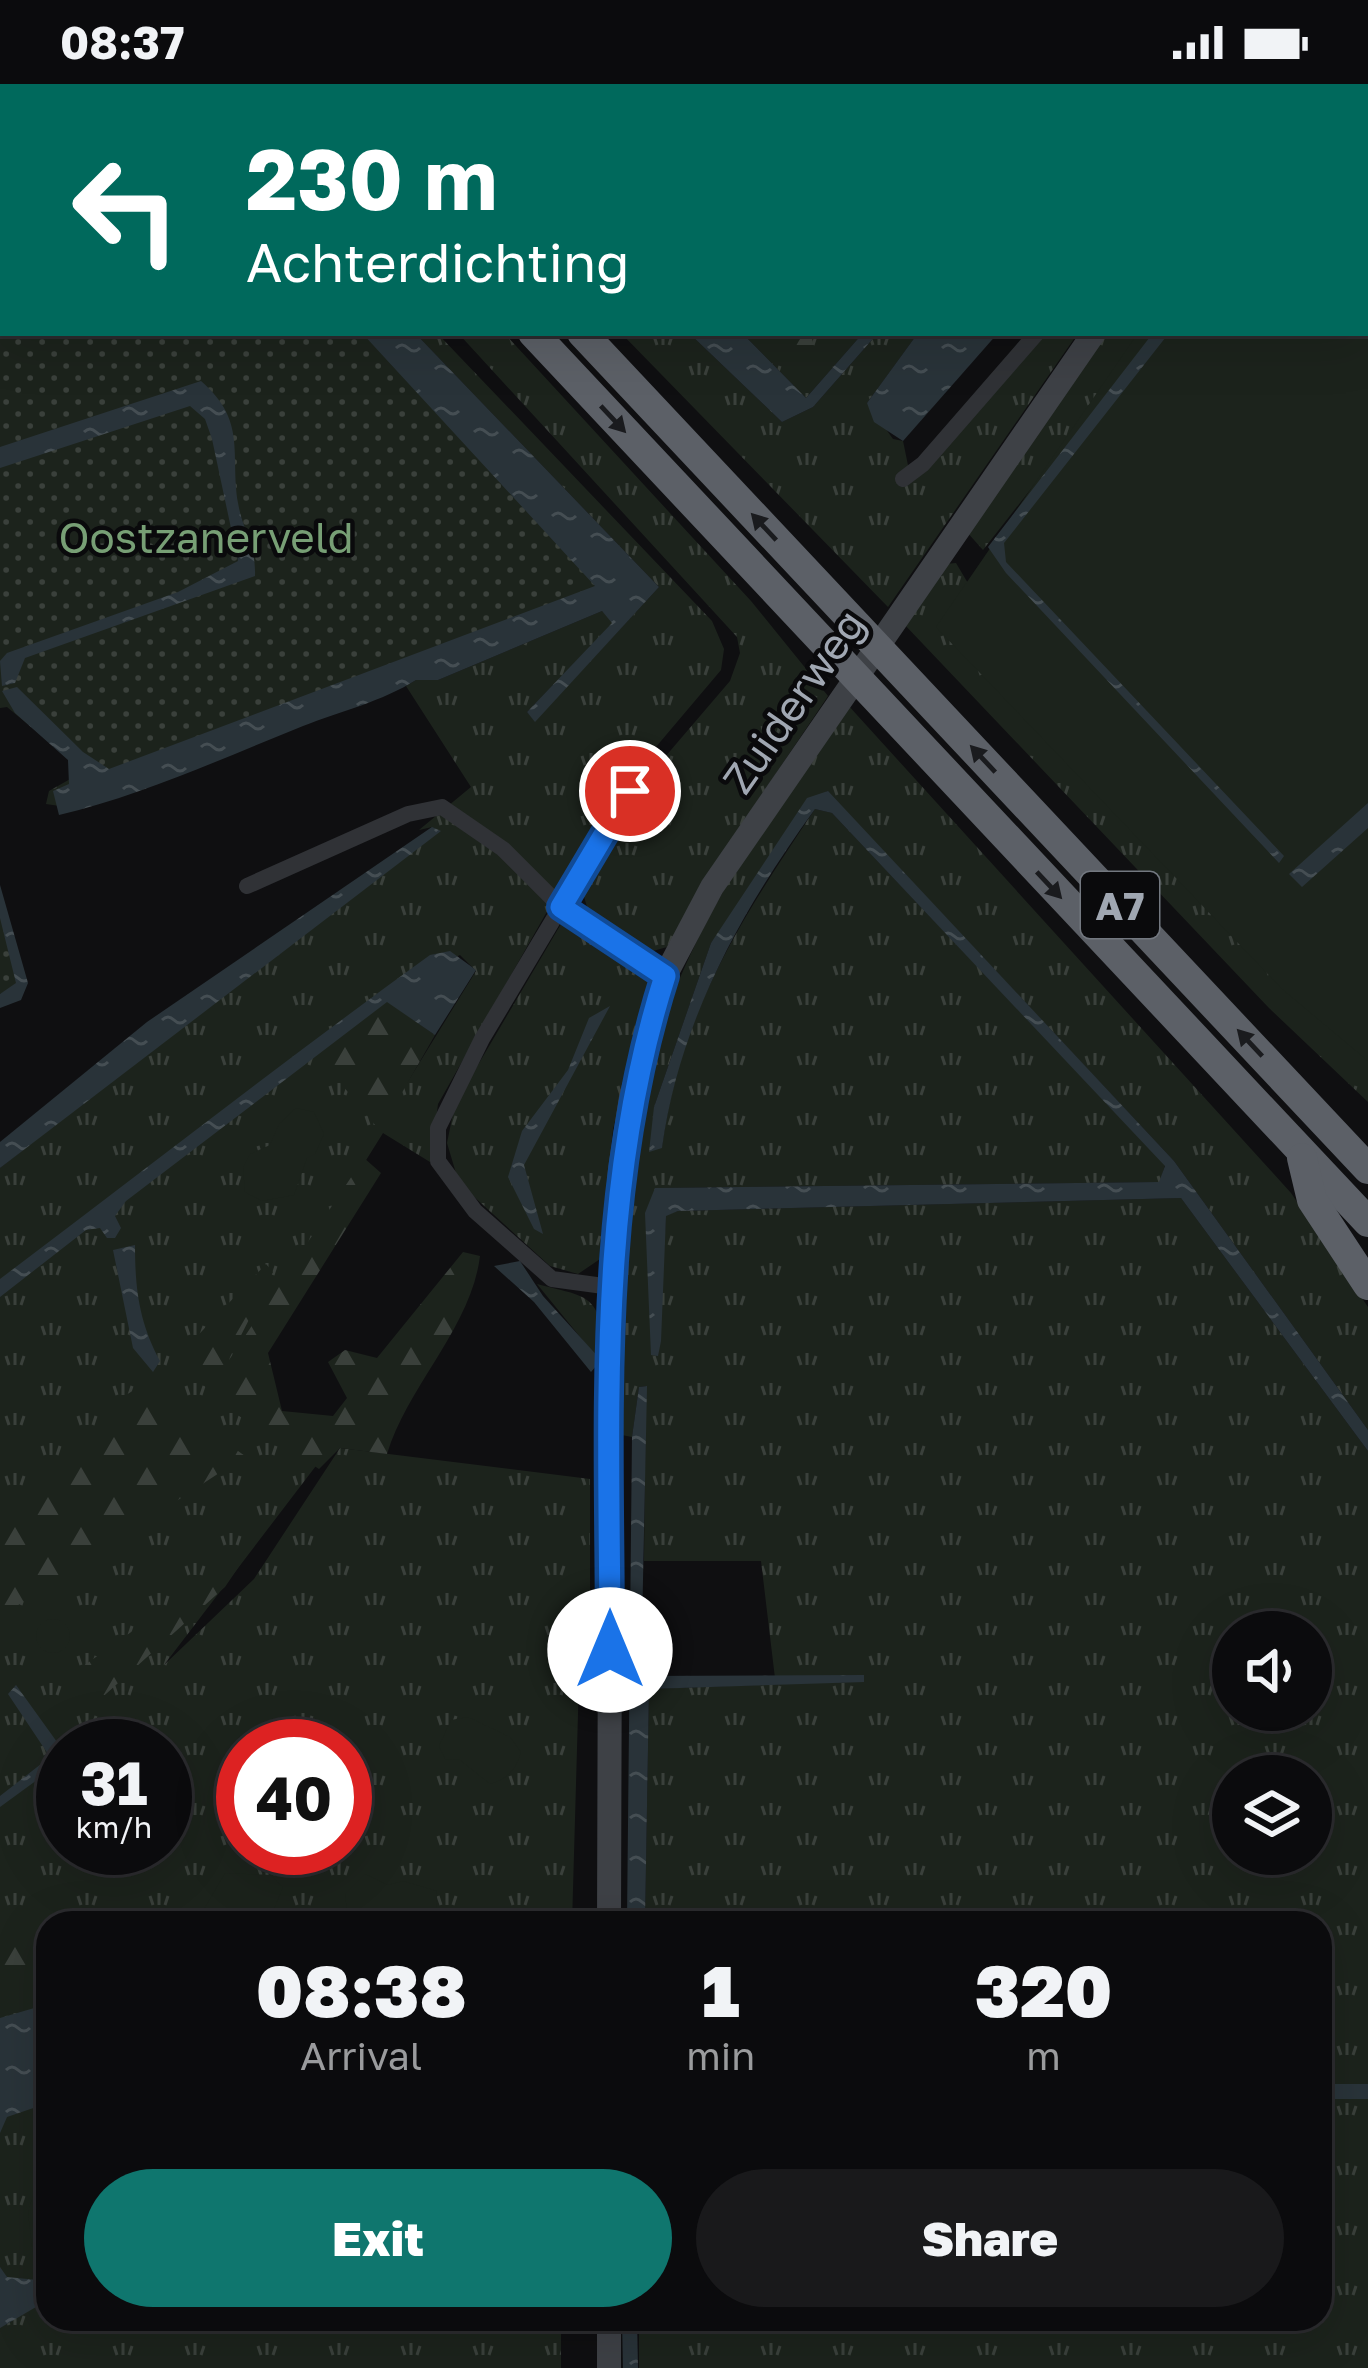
<!DOCTYPE html>
<style>
:root{--surface:#0b0b0d;--page:#19191b;--text:#f1f3f6;--muted:#9a9b9d;--line:#2b2b2e;--accent:#0f766e}
body{margin:0;font-family:"Golos Text",sans-serif;background:var(--page);color:var(--text);height:100vh;display:flex;flex-direction:column;font-size:45px;white-space:nowrap}
*{box-sizing:border-box;margin:0}
p{font-size:39px;color:var(--muted)}
.icon{flex:none;width:66px;height:66px;fill:none;stroke:currentColor;stroke-width:2;stroke-linecap:round;stroke-linejoin:round}
.map{position:relative;flex:1;overflow:hidden}
.side{position:absolute;left:36px;top:1827px;width:1296px;height:420px;display:flex;flex-direction:column;background:var(--surface);border-radius:36px;box-shadow:0 12px 48px #0002,0 0 0 3px var(--line)}
.side>*{flex:none}
.guide{position:absolute;left:0px;top:0px;width:1368px;height:252px;box-shadow:0 12px 48px #0002,0 0 0 3px var(--line);background:#00695c;color:#fff;overflow:hidden}
.buttons{position:absolute;left:1212px;top:1527px;display:grid;gap:24px}
.buttons a{display:grid;place-items:center;width:120px;height:120px;border-radius:50%;background:var(--surface);box-shadow:0 12px 48px #0002,0 0 0 3px var(--line);font-size:60px}
.speed{position:absolute;left:36px;top:1635px;display:flex;gap:24px;font-size:60px;font-weight:700;text-align:center}
.speed>*{display:grid;place-content:center;width:156px;height:156px;border-radius:50%;background:var(--surface);box-shadow:0 12px 48px #0002,0 0 0 3px var(--line);line-height:1}
.speed small{font-size:30px;font-weight:400}
.speed .limit{border:18px solid #d22;background:#fff;color:#111}
.pin{position:absolute;display:grid;place-items:center;width:102px;height:102px;color:#fff;margin:-51px;border:6px solid #fff;border-radius:50%;box-shadow:0 3px 12px #0007}
.me{position:absolute;width:132px;margin:-66px;rotate:0deg;stroke-linejoin:round;filter:drop-shadow(0 0 9px #0008)}
.turn{display:flex;align-items:center;gap:42px;height:252px;padding:0 48px;font-size:54px}
.turn .icon{width:156px;height:156px;stroke-width:2.5}
.turn b{display:block;font-size:84px;line-height:102px}
.eta{display:flex;justify-content:space-evenly;align-items:center;height:204px;text-align:center}
.eta b{font-size:72px;font-weight:800;line-height:84px}
.primary-button{display:flex;gap:24px;margin-top:auto;padding:24px 48px}
.primary-button a{flex:1;height:138px;border-radius:72px;background:var(--accent);color:#fff;font-size:48px;font-weight:800;line-height:138px;text-align:center}
.primary-button a+a{background:var(--page);color:var(--text)}
.status{display:flex;justify-content:space-between;align-items:center;height:84px;padding:0 60px;background:var(--surface);direction:ltr}
.status svg{height:33px;fill:currentColor}
.map>svg:first-child{display:block}
.grass{fill:url(#grass-tufts);fill-rule:evenodd}
.forest{fill:url(#forest-firs)}
.park{fill:url(#park-dots)}
.pitch{fill:#1c231c}
.water{fill:url(#water-ripples)}
.lines{fill:none;stroke-linecap:round;stroke-linejoin:round}
.street{stroke:#303236;stroke-width:16}
.secondary{stroke:#3e4146;stroke-width:24}
.highway{stroke:#5c6067;stroke-width:30}
.oneway{fill:#1a1b1e}
.route-casing{stroke:#114b97;stroke-width:30}
.route{stroke:#1a73e8;stroke-width:21}
.labels{text-anchor:middle;dominant-baseline:central;stroke-width:9;stroke-linejoin:round;paint-order:stroke}
.shield{fill:#0a0a0c;stroke:#737880;stroke-width:3}
.shield-label{font-size:39px;font-weight:bold;fill:#a0a7b2}
.park-label{font-size:42px;fill:#779f75;stroke:#0a0a0c}
.street-label{font-size:42px;fill:#a0a7b2;stroke:#0a0a0c}
</style>
<div class="status"><b>08:37</b><svg viewBox="0 0 49 12"><path d="M0 12V9h3v3zM5 12V6h3v6zM10 12V3h3v9zM15 12V0h3v12zM26 1h20v11H26zM47 4h2v5h-2z"/></svg></div>
<div class="map">
<svg width="1368" height="2284" viewBox="0 0 1368 2284">
<defs>
<pattern id="grass-tufts" width="24" height="20" patternUnits="userSpaceOnUse" patternTransform="scale(3)"><rect width="24" height="20" fill="#1c231c"/><path d="M3 7l-1-3M5 7V3M7 7l1-3M15 17l-1-3M17 17v-4M19 17l1-3" fill="none" stroke="#3a403b"/></pattern>
<pattern id="forest-firs" width="22" height="20" patternUnits="userSpaceOnUse" patternTransform="scale(3)"><rect width="22" height="20" fill="#1c231c"/><path d="M5 1l3.5 6h-7zM16 11l3.5 6h-7z" fill="#3a403b"/></pattern>
<pattern id="park-dots" width="8" height="8" patternUnits="userSpaceOnUse" patternTransform="scale(3)"><rect width="8" height="8" fill="#1c231c"/><path d="M2 2h.1M6 6h.1" fill="none" stroke="#3a403b" stroke-width="1.8" stroke-linecap="round"/></pattern>
<pattern id="water-ripples" width="26" height="14" patternUnits="userSpaceOnUse" patternTransform="scale(3)"><rect width="26" height="14" fill="#293339"/><path d="M2 4q2-2 4 0t4 0M15 11q2-2 4 0t4 0" fill="none" stroke="#454e53"/></pattern>
</defs>
<rect width="100%" height="100%" fill="#0f0f11"/>
<g class="grass">
<path d="M 506,0 L 1064,0 L 1062,3 Z"/>
<path d="M 415,249 L 437,249 L 712,537 L 724,565 L 721,586 L 639,683 L 545,831 L 438,1020 L 430,1078 L 383,1049 L 220,1310 L 325,1370 L 164,1581 L 254,1495 L 340,1364 L 590,1395 L 590,1593 L 579,1594 L 572,1839 L 48,1839 L 48,2235 L 561,2235 L 561,2284 L 0,2284 L 0,1084 L 432,743 L 419,746 L 471,703 L 406,602 L 416,596 L 438,596 L 602,527 L 613,539 L 527,628 L 535,637 L 659,503 ZM 460,871 L 476,887 L 407,999 L 377,910 ZM 63,1662 L 165,1662 L 165,1764 L 63,1764 ZM 243,1662 L 345,1662 L 345,1764 L 243,1764 Z"/>
<path d="M 458,249 L 504,249 L 751,517 L 828,612 L 721,771 L 667,863 L 653,867 L 587,823 L 582,805 L 659,680 L 730,597 L 740,569 L 737,553 Z"/>
<path d="M 621,249 L 689,249 L 782,338 L 813,323 L 878,249 L 918,249 L 867,319 L 893,355 L 903,357 L 911,396 L 1037,249 L 1078,249 L 888,523 Z"/>
<path d="M 742,249 L 863,249 L 806,314 Z"/>
<path d="M 1099,249 L 1153,249 L 983,466 L 966,447 Z"/>
<path d="M 956,479 L 969,501 L 1368,921 L 1368,1018 L 1269,924 L 904,540 L 946,480 Z"/>
<path d="M 847,620 L 1291,1109 L 1368,1223 L 1368,1346 L 1174,1077 L 827,707 L 711,859 L 654,1023 L 662,1063 C 680,928 741,836 815,725 L 832,729 L 1165,1081 L 1160,1098 L 656,1104 L 658,1272 L 666,1131 L 678,1127 L 1181,1114 L 1368,1367 L 1368,2000 L 1320,2000 L 1320,1839 L 853,1839 L 853,1828 L 798,1826 L 645,1839 L 649,1605 L 864,1597 L 863,1591 L 775,1594 L 761,1477 L 644,1477 L 646,1302 L 639,1303 L 632,1353 L 622,1351 C 627,1233 617,1103 648,987 C 683,851 767,732 847,620 ZM 1233,1548 L 1311,1548 L 1311,1626 L 1233,1626 ZM 1233,1692 L 1311,1692 L 1311,1770 L 1233,1770 Z"/>
<path d="M 571,836 L 647,885 L 650,894 L 613,1045 L 600,1175 L 578,1190 L 550,1182 L 459,1099 L 447,1059 L 455,1020 L 561,840 Z"/>
<path d="M 537,1200 C 586,1213 600,1209 603,1263 L 594,1270 Z"/>
<path d="M 1320,2015 L 1368,2015 L 1368,2284 L 639,2284 L 639,2235 L 1320,2235 Z"/>
</g>
<g class="forest">
<path d="M 747,249 L 811,249 L 815,269 L 776,271 Z"/>
<path d="M 377,910 L 435,951 L 380,1047 L 310,962 Z"/>
<path d="M 364,1074 L 381,1089 L 268,1269 L 282,1327 L 333,1332 L 347,1314 L 328,1278 L 345,1266 L 377,1274 L 463,1168 L 480,1172 C 471,1244 408,1301 387,1370 L 340,1364 L 319,1385 L 215,1316 L 181,1269 L 266,1180 L 273,1188 L 227,1279 Z"/>
<path d="M 136,1305 L 153,1306 L 245,1372 L 0,1533 L 0,1429 L 70,1395 L 119,1315 Z"/>
<path d="M 271,1435 L 225,1503 L 87,1627 L 65,1595 L 165,1524 Z"/>
<path d="M 48,1842 L 48,1902 L 0,1913 L 0,1861 Z"/>
</g>
<g class="park">
<path d="M 0,0 L 182,3 L 3,3 L 3,249 L 411,249 L 580,422 L 600,524 L 60,722 L 46,720 L 49,707 L 72,694 L 76,680 L 7,623 L 0,624 Z"/>
<path d="M 0,811 L 22,898 L 0,910 Z"/>
</g>
<g class="pitch">
<path d="M 1310,0 L 1368,0 L 1368,977 L 1282,905 L 936,543 L 1138,249 L 1365,249 L 1365,3 Z"/>
<path d="M 296,1024 L 314,1028 L 324,1050 L 315,1070 L 307,1074 L 294,1111 L 262,1117 L 245,1108 L 243,1084 L 250,1070 L 270,1061 L 279,1040 Z"/>
<circle cx="53" cy="1552" r="17"/>
<path d="M 468,1633 L 510,1653 L 521,1668 C 516,1685 508,1695 490,1700 L 460,1676 L 445,1675 L 439,1662 L 451,1636 Z"/>
<path d="M 225,1789 L 270,1791 L 283,1803 L 274,1825 L 257,1826 L 241,1839 L 196,1839 Z"/>
<path d="M 365,1790 L 388,1801 L 403,1797 L 437,1807 L 436,1839 L 348,1835 L 345,1810 Z"/>
<path d="M 48,2096 L 48,2162 L 32,2163 L 28,2128 L 37,2098 Z"/>
</g>
<g class="water">
<path d="M 362,249 L 415,249 L 659,503 L 535,638 L 527,628 L 612,539 L 602,527 L 438,596 L 416,596 C 383,617 339,628 303,642 C 223,674 143,711 59,731 L 53,707 L 69,700 L 68,676 L 15,629 L 2,607 L 17,603 L 83,668 L 109,685 L 595,502 Z"/>
<path d="M 689,249 L 742,249 L 806,314 L 863,249 L 878,249 L 813,323 L 782,338 Z"/>
<path d="M 918,249 L 998,249 L 903,357 L 874,338 L 867,319 Z"/>
<path d="M 1153,249 L 1169,249 L 1004,459 L 1006,478 L 1284,772 L 1279,779 L 1006,489 L 988,463 Z"/>
<path d="M 201,297 C 247,337 230,368 238,419 C 243,448 256,460 255,492 L 25,574 L 15,599 L 2,602 L 0,577 L 7,569 L 178,508 L 238,477 L 212,355 L 205,335 L 190,322 L 0,384 L 0,363 Z"/>
<path d="M 828,707 L 1174,1077 L 1368,1346 L 1368,1367 L 1181,1114 L 678,1127 L 666,1132 L 661,1257 L 658,1272 L 651,1271 L 645,1129 L 655,1104 L 1159,1098 L 1165,1082 L 832,729 L 815,725 C 741,827 679,938 662,1064 L 649,1068 L 654,1023 L 711,859 L 807,714 Z"/>
<path d="M 1368,719 L 1368,744 L 1302,803 L 1289,790 Z"/>
<path d="M 432,743 L 441,747 L 0,1084 L 0,1058 L 147,938 Z"/>
<path d="M 0,801 L 28,899 L 21,916 L 0,924 L 0,910 L 16,899 L 0,834 Z"/>
<path d="M 450,867 L 476,886 L 435,951 L 387,918 L 126,1117 L 115,1132 L 121,1144 L 115,1154 L 107,1154 L 100,1144 L 86,1146 L 0,1213 L 0,1195 C 143,1087 285,976 430,871 Z"/>
<path d="M 610,922 L 524,1081 L 543,1150 L 534,1145 L 508,1093 L 522,1047 L 568,986 L 589,934 Z"/>
<path d="M 135,1161 C 135,1205 139,1238 160,1277 L 153,1288 L 133,1264 L 113,1166 Z"/>
<path d="M 520,1177 L 543,1212 L 601,1276 L 591,1288 L 534,1218 L 494,1182 Z"/>
<path d="M 647,1302 L 641,1592 L 864,1591 L 864,1598 L 649,1605 L 645,1839 L 627,1839 L 632,1353 L 639,1303 Z"/>
<path d="M 16,1601 L 57,1658 L 77,1656 L 81,1662 L 63,1662 L 63,1677 L 0,1723 L 0,1712 L 50,1673 L 8,1610 Z"/>
<path d="M 48,1920 L 48,2019 L 7,2033 L 0,2049 L 0,1934 Z"/>
<rect x="1320" y="2000" width="48" height="15"/>
<path d="M 0,2183 L 7,2193 L 48,2197 L 48,2216 L 0,2244 Z"/>
<path d="M 622,2235 L 637,2235 L 638,2284 L 623,2284 Z"/>
</g>
<g class="lines">
<g class="street">
<path d="M 1225,3 L 1227,0"/>
<path d="M 903,395 L 923,380 L 1037,249"/>
<path d="M 247,802 L 408,730 L 442,723 L 503,765 L 561,823 L 665,892"/>
<path d="M 611,1203 L 552,1195 L 475,1127 L 438,1077 L 438,1044 L 482,955 L 630,707"/>
</g>
<g class="secondary">
<path d="M 1260,3 L 1262,0"/>
<path d="M 609,1839 L 611,1203 L 620,1085 L 631,1013 L 665,892 L 712,803 L 1094,249"/>
<path d="M 609,2284 L 609,2235"/>
</g>
<g class="highway">
<path d="M 300,0 L 303,3"/>
<path d="M 348,0 L 351,3"/>
<path d="M 533,249 L 1368,1138"/>
<path d="M 582,249 L 1368,1085"/>
<path d="M 1302,1074 L 1312,1116 L 1368,1201"/>
</g>
</g>
<defs><path id="oneway-solid" d="M-6-.8H1V-3.2L6.5 0L1 3.2V.8H-6Z" transform="scale(3)"/></defs>
<g class="oneway">
<use href="#oneway-solid" transform="translate(613 335) rotate(47)"/>
<use href="#oneway-solid" transform="translate(764 443) rotate(-133)"/>
<use href="#oneway-solid" transform="translate(983 675) rotate(-133)"/>
<use href="#oneway-solid" transform="translate(1049 801) rotate(47)"/>
<use href="#oneway-solid" transform="translate(1250 959) rotate(-133)"/>
</g>
<g class="lines">
<defs>
<path id="route" d="M 610,1566 C 610,1340 595,1110 665,892 L 561,823 L 630,707"/>
</defs>
<use href="#route" class="route-casing"/>
<use href="#route" class="route"/>
</g>
<g class="labels">
<rect class="shield" x="1081" y="788" width="78" height="66" rx="9"/>
<g class="shield-label">
<text x="1120" y="821">A7</text>
</g>
<g class="park-label">
<text x="206" y="453">Oostzanerveld</text>
</g>
<g class="street-label">
<text transform="translate(793 617) rotate(-55)">Zuiderweg</text>
</g>
</g>
</svg>
<div class="buttons">
<a><svg class="icon" aria-label="sound" viewBox="0 0 24 24"><path d="M4 9h4l5-4v14l-5-4H4zM17 9q2 3 0 6"/></svg></a>
<a><svg class="icon" aria-label="layers" viewBox="0 0 24 24"><path d="M12 4l9 5-9 5-9-5zM3 14l9 5 9-5"/></svg></a>
</div>
<div class="speed"><div>31<small>km/h</small></div><div class="limit">40</div></div>
<div class="pin" style="left:630px;top:707px;background:#d93025"><svg class="icon" aria-label="arrive" viewBox="0 0 24 24"><path d="M6 21V4h12l-3 4 3 4H6"/></svg></div>
<svg class="me" style="left:610px;top:1566px" viewBox="-20 -20 40 40"><circle r="19" fill="#fff"/><path d="M0-13L10 11 0 6-10 11z" fill="#1a73e8"/></svg>
<div class="guide">
<div class="turn"><svg class="icon" aria-label="left" viewBox="0 0 24 24"><path d="M17 20v-9H6M10 6l-5 5 5 5"/></svg><div><b>230 m</b>Achterdichting</div></div>
</div>
<section class="side">
<div class="eta">
<div><b>08:38</b><p>Arrival</p></div>
<div><b>1</b><p>min</p></div>
<div><b>320</b><p>m</p></div>
</div>
<div class="primary-button"><a>Exit</a><a>Share</a></div>
</section>
</div>
